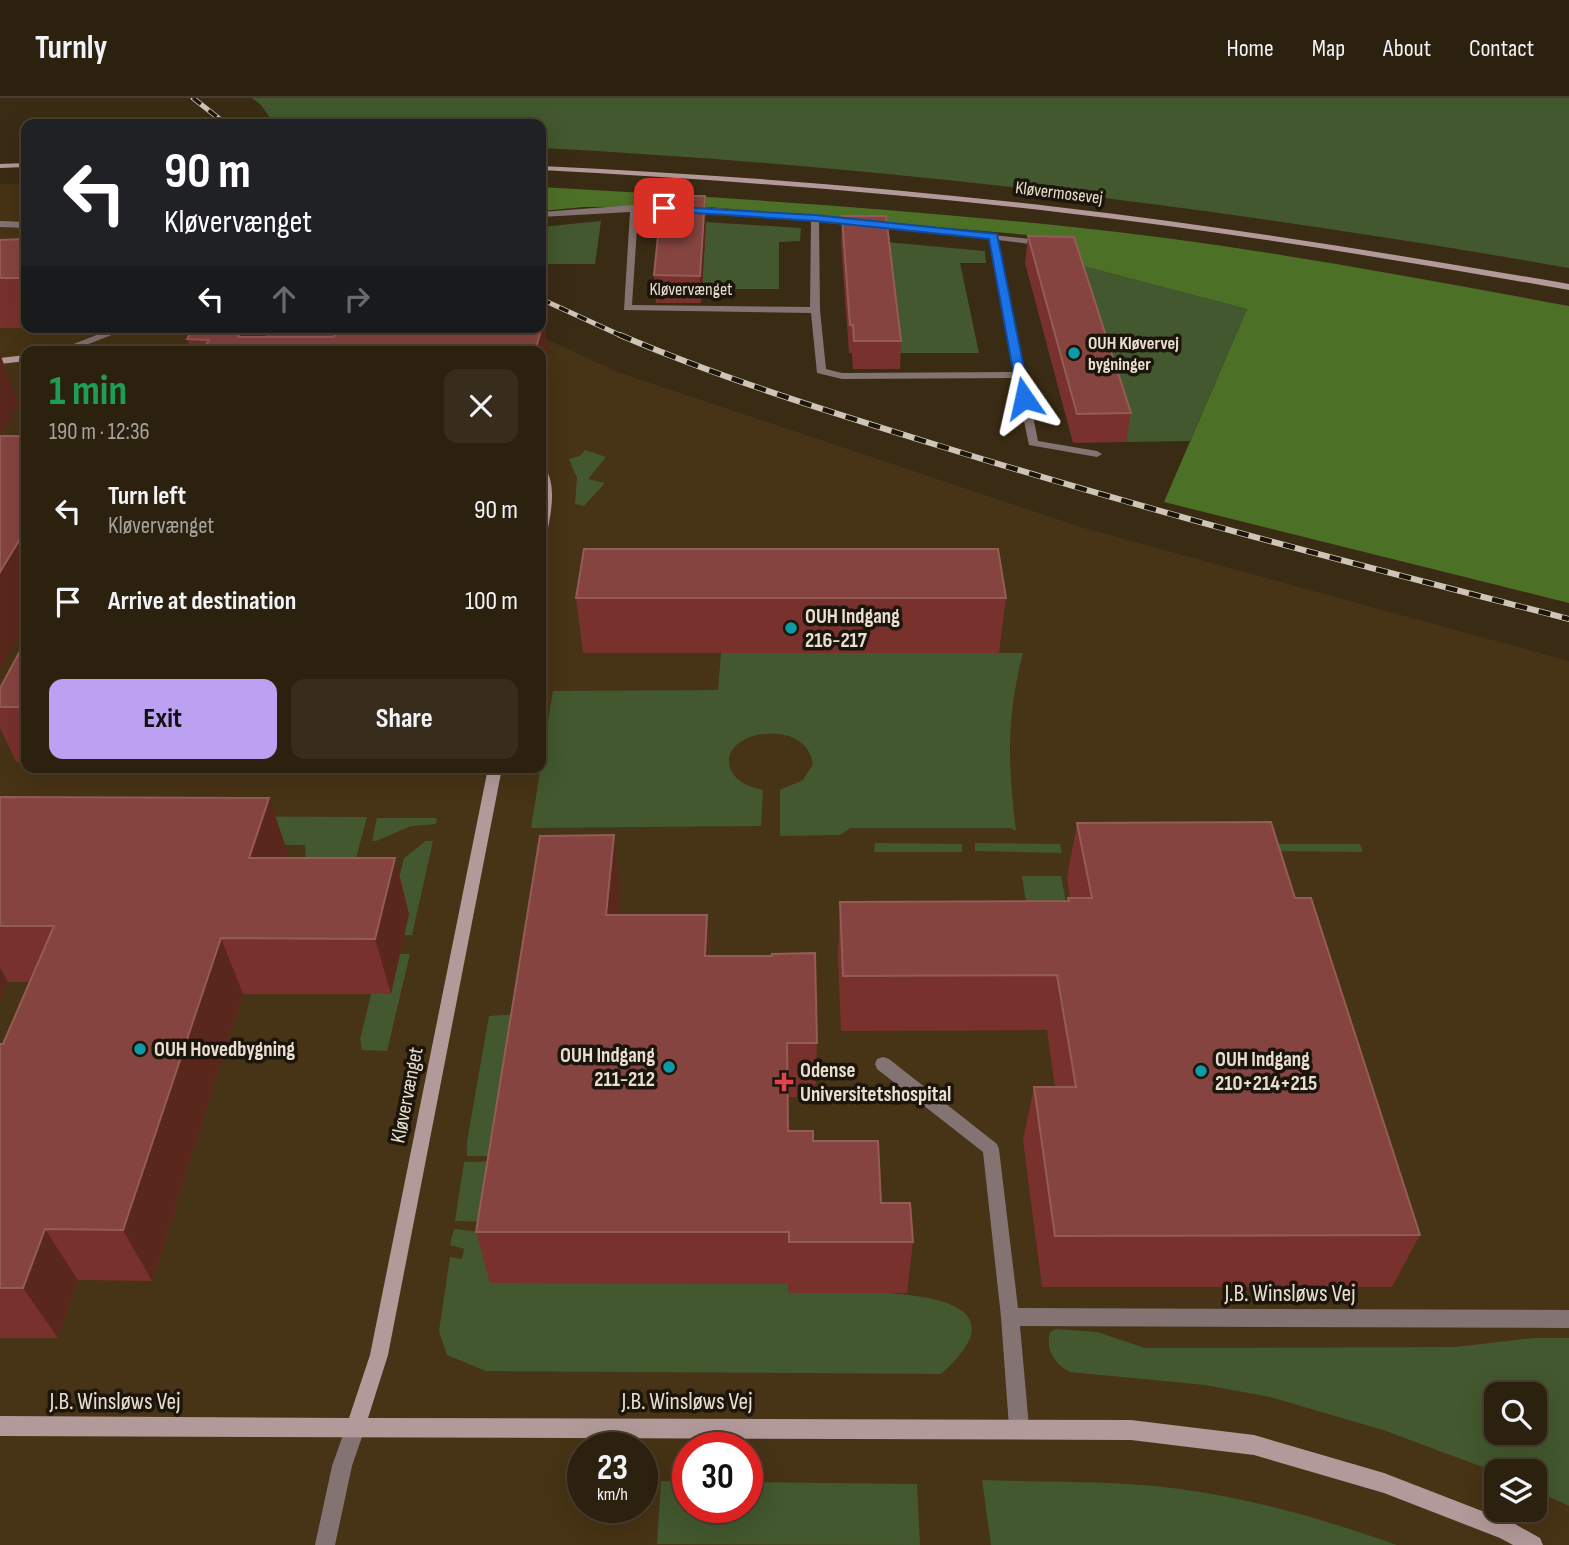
<!DOCTYPE html>
<meta charset="utf-8">
<style>
:root{--surface:#2c200f;--page:#382d1d;--text:#f1f3f6;--muted:#a6a39e;--line:#483e2f;--accent:#bca0f2}
body{margin:0;font-family:"Sofia Sans Condensed",sans-serif;background:var(--page);color:var(--text);height:100vh;display:flex;flex-direction:column;font-size:26px;white-space:nowrap}
*{box-sizing:border-box;margin:0}
p{font-size:23px;color:var(--muted)}
.icon{flex:none;width:38px;height:38px;fill:none;stroke:currentColor;stroke-width:2;stroke-linecap:round;stroke-linejoin:round}
.map{position:relative;flex:1;overflow:hidden}
.details{position:absolute;left:21px;top:248px;width:525px;height:427px;display:flex;flex-direction:column;background:var(--surface);border-radius:14px;box-shadow:0 7px 28px #0002,0 0 0 2px var(--line)}
.details>*{flex:none}
.hud{position:absolute;left:21px;top:21px;width:525px;height:214px;border-radius:14px;box-shadow:0 7px 28px #0002,0 0 0 2px var(--line);background:#202124;color:#fff;overflow:hidden}
.buttons{position:absolute;left:1484px;top:1284px;display:grid;gap:14px}
.buttons a{display:grid;place-items:center;width:63px;height:63px;border-radius:14px;background:var(--surface);box-shadow:0 7px 28px #0002,0 0 0 2px var(--line);font-size:35px}
.speed{position:absolute;left:567px;top:1334px;display:flex;gap:14px;font-size:35px;font-weight:700;text-align:center}
.speed>*{display:grid;place-content:center;width:91px;height:91px;border-radius:50%;background:var(--surface);box-shadow:0 7px 28px #0002,0 0 0 2px var(--line);line-height:1}
.speed small{font-size:18px;font-weight:400}
.speed .limit{border:10px solid #d22;background:#fff;color:#111}
.pin{position:absolute;display:grid;place-items:center;width:60px;height:60px;color:#fff;margin:-30px;border-radius:14px;box-shadow:0 4px 10px #0006}
.me{position:absolute;width:77px;margin:-38px;rotate:349deg;stroke-linejoin:round;filter:drop-shadow(0 0 5px #0008)}
.turn{display:flex;align-items:center;gap:24px;height:147px;padding:0 28px;font-size:32px}
.turn .icon{width:91px;height:91px;stroke-width:2.5}
.turn b{display:block;font-size:49px;line-height:60px}
.lanes{display:flex;align-items:center;height:66px;padding:0 28px;background:#0003;justify-content:center;gap:35px;direction:ltr}
.lanes .off{opacity:.35}
.round{display:grid;place-items:center;flex:none;width:74px;height:74px;border-radius:14px;background:var(--page)}
.summary{display:flex;align-items:center;justify-content:space-between;height:119px;padding:0 28px}
h1{font-size:42px;font-weight:700;line-height:52px;color:#1e9e55}
.action{display:flex;gap:14px;margin-top:auto;padding:14px 28px}
.action a{flex:1;height:80px;border-radius:14px;background:var(--accent);color:#111;font-size:28px;font-weight:700;line-height:80px;text-align:center}
.action a+a{background:var(--page);color:var(--text)}
ul{padding:0;list-style:none}
li{display:flex;align-items:center;gap:21px;height:91px;padding:0 28px}
li div{flex:1}
li b{display:block;font-size:26px}
li em{font-style:normal}
header{display:flex;align-items:center;gap:42px;box-sizing:border-box;height:98px;padding:0 35px;background:var(--surface);border-bottom:2px solid var(--line)}
header strong{font-size:33px}
nav{display:flex;gap:38px;margin-inline-start:auto;font-size:24px}
.map>svg:first-child{display:block}
.built{fill:#473315;fill-rule:evenodd}
.green{fill:#43582e;fill-rule:evenodd}
.forest{fill:#4d7027}
.lines{fill:none;stroke-linecap:round;stroke-linejoin:round}
.street{fill:#837373;fill-rule:evenodd}
.secondary{fill:#b39a9a;fill-rule:evenodd}
.rail-far1-casing{stroke:#cfc4b5;stroke-width:5}
.rail-casing{stroke:#cfc4b5;stroke-width:6}
.rail-far1{stroke:#1c150b;stroke-width:3.5;stroke-dasharray:10;stroke-linecap:butt}
.rail{stroke:#1c150b;stroke-width:4.5;stroke-dasharray:12;stroke-linecap:butt}
.wall{fill:#78312d}
.shaded-wall{fill:#5a271c}
.building{fill:#85443f;stroke:#945c56;stroke-width:2}
.route{fill:#1a73e8;stroke:#114b97;stroke-width:2}
.culture-dot{fill:#0f9aa8;stroke:#1c150b;stroke-width:2.5}
.health-dot{fill:#e0444e;stroke:#1c150b;stroke-width:2.5}
.labels{text-anchor:middle;dominant-baseline:central;stroke-width:7;stroke-linejoin:round;paint-order:stroke}
.far-street-label{font-size:18px;fill:#e9dfd1;stroke:#1c150b}
.far-poi-label{font-size:18px;font-weight:bold;fill:#e9dfd1;stroke:#1c150b;text-anchor:start}
.poi-label{font-size:21px;font-weight:bold;fill:#e9dfd1;stroke:#1c150b;text-anchor:start}
.street-label{font-size:21px;fill:#e9dfd1;stroke:#1c150b}
.near-street-label{font-size:24px;fill:#e9dfd1;stroke:#1c150b}
</style>
<header>
<strong>Turnly</strong>
<nav><a>Home</a><a>Map</a><a>About</a><a>Contact</a></nav>
</header>
<div class="map">
<svg width="1569" height="1447" viewBox="0 0 1569 1447">
<rect width="100%" height="100%" fill="#3a2b14"/>
<path class="built" d="M 26,85 L 26,229 L 520,229 L 618,274 L 1084,430 L 1569,563 L 1569,1447 L 0,1447 L 0,86 ZM 26,254 L 541,254 L 541,670 L 26,670 ZM 1496,1297 L 1535,1297 L 1535,1335 L 1496,1335 ZM 583,1349 L 642,1349 L 642,1409 L 583,1409 ZM 688,1349 L 747,1349 L 747,1409 L 688,1409 ZM 1496,1374 L 1535,1374 L 1535,1412 L 1496,1412 Z"/>
<g class="green">
<path d="M 252,0 L 1569,0 L 1569,170 C 1228,110 886,68 541,50 L 541,26 L 274,26 L 261,7 Z"/>
<path d="M 601,123 L 595,166 L 541,166 L 541,129 Z"/>
<path d="M 706,124 L 801,130 L 800,143 L 779,144 L 779,191 L 702,191 Z"/>
<path d="M 885,144 L 985,153 L 986,165 L 960,165 L 979,255 L 898,255 Z"/>
<path d="M 1071,165 L 1247,211 L 1190,343 L 1126,344 Z"/>
<path d="M 270,229 L 360,229 L 349,254 L 257,254 Z"/>
<path d="M 585,352 L 606,359 L 588,381 L 605,385 L 584,408 L 575,406 L 577,380 L 569,361 L 580,358 Z"/>
<path d="M 721,555 L 1023,555 C 1006,622 1008,665 1016,733 L 1011,730 L 851,730 L 840,737 L 780,738 L 780,692 L 803,682 L 813,666 C 806,616 714,634 731,672 C 737,685 750,689 763,692 L 761,728 L 531,730 L 553,593 L 718,592 Z"/>
<path d="M 127,718 L 367,719 L 347,794 L 308,794 L 305,747 L 115,746 Z"/>
<path d="M 377,720 L 437,720 L 436,726 L 411,728 L 376,743 L 372,743 Z"/>
<path d="M 426,743 L 433,743 L 412,837 L 385,838 L 404,760 Z"/>
<path d="M 875,745 L 962,746 L 962,754 L 874,754 Z"/>
<path d="M 975,745 L 1060,746 L 1062,755 L 975,753 Z"/>
<path d="M 1272,746 L 1360,746 L 1363,754 L 1273,753 Z"/>
<path d="M 1022,778 L 1061,778 L 1068,815 L 1030,830 Z"/>
<path d="M 381,856 L 410,856 L 387,953 L 362,952 L 360,941 Z"/>
<path d="M 531,915 L 509,1058 L 467,1058 L 467,1043 L 489,918 Z"/>
<path d="M 509,1063 L 500,1124 L 455,1123 L 464,1064 Z"/>
<path d="M 454,1131 L 498,1136 L 788,1186 L 789,1195 C 835,1195 1051,1179 941,1276 L 486,1273 L 447,1257 L 439,1233 L 450,1159 L 462,1161 L 464,1151 L 450,1147 Z"/>
<path d="M 1056,1231 L 1097,1234 L 1145,1250 L 1163,1250 L 1455,1249 L 1533,1240 L 1569,1240 L 1569,1408 L 1535,1392 L 1535,1374 L 1496,1374 L 1383,1332 L 1270,1299 L 1205,1287 L 1070,1274 C 1054,1266 1045,1251 1050,1234 ZM 1496,1297 L 1535,1297 L 1535,1335 L 1496,1335 Z"/>
<path d="M 982,1382 C 1036,1384 1090,1383 1143,1387 C 1230,1394 1315,1418 1397,1447 L 991,1447 Z"/>
<path d="M 661,1383 L 688,1384 L 688,1409 L 747,1409 L 747,1384 L 917,1386 L 920,1447 L 657,1446 Z"/>
</g>
<path class="forest" d="M 541,89 C 715,99 889,110 1063,128 C 1232,145 1401,177 1569,208 L 1569,505 L 1164,404 L 1247,211 L 1071,165 L 1063,140 L 697,108 L 584,109 L 541,113 Z"/>
<g class="lines">
<g class="street">
<path d="M 634,107 L 685,108 L 815,117 L 1048,143 L 1049,145 L 1045,148 L 998,142 L 1038,343 L 1097,353 L 1102,356 L 1097,359 L 1029,347 L 1015,280 L 842,281 L 817,275 L 811,215 L 624,212 L 630,114 L 541,119 L 541,114 ZM 638,114 L 685,114 L 811,123 L 810,209 L 632,207 ZM 819,124 L 989,141 L 1014,274 L 842,275 L 826,271 L 820,212 Z"/>
<path d="M 0,123 L 26,124 L 26,130 L 0,129 Z"/>
<path d="M 117,229 L 132,229 L 68,254 L 53,254 Z"/>
<path d="M 883,959 L 889,961 L 997,1046 L 999,1051 L 1018,1210 L 1569,1212 L 1569,1230 L 1020,1228 L 1029,1329 L 1026,1336 L 1019,1339 L 1012,1336 L 1009,1329 L 1001,1219 L 983,1054 L 877,971 L 875,966 L 877,961 Z"/>
<path d="M 355,1320 L 362,1323 L 365,1330 L 352,1368 L 335,1447 L 315,1447 L 332,1368 L 348,1323 Z"/>
</g>
<g class="secondary">
<path d="M 26,65 L 26,69 L 0,70 L 0,66 Z"/>
<path d="M 541,68 C 713,76 885,89 1057,109 C 1229,129 1399,157 1569,186 L 1569,192 C 1399,162 1229,134 1057,114 C 886,94 713,81 541,72 Z"/>
<path d="M 26,257 L 26,263 L 0,266 L 0,260 Z"/>
<path d="M 541,368 L 545,369 C 557,390 551,413 547,436 L 541,439 Z"/>
<path d="M 488,670 L 502,670 L 388,1257 L 368,1320 L 1131,1322 L 1254,1337 L 1384,1375 L 1513,1425 L 1540,1440 L 1543,1447 L 1513,1447 L 1500,1440 L 1384,1395 L 1254,1357 L 1131,1342 L 0,1338 L 0,1318 L 349,1320 L 370,1257 Z"/>
</g>
<defs>
<g id="rail-far1">
<path d="M 193,0 L 226,26"/>
<path d="M 541,201 L 624,239"/>
</g>
<path id="rail" d="M 620,237 C 723,281 833,315 940,348 C 1148,413 1358,467 1569,521"/>
</defs>
<use href="#rail-far1" class="rail-far1-casing"/>
<use href="#rail" class="rail-casing"/>
<use href="#rail-far1" class="rail-far1"/>
<use href="#rail" class="rail"/>
</g>
<g class="wall">
<path d="M 705,98 L 706,124 L 701,205 L 656,205 L 654,177 Z"/>
<path d="M 842,118 L 901,243 L 900,271 L 853,271 L 852,255 L 849,255 L 841,145 Z"/>
<path d="M 1028,138 L 1131,315 L 1126,344 L 1073,345 L 1025,165 Z"/>
<path d="M 26,141 L 26,229 L 80,229 L 78,230 L 0,230 L 0,142 Z"/>
<path d="M 194,229 L 270,229 L 265,239 L 548,253 L 541,282 L 541,254 L 191,254 L 187,241 Z"/>
<path d="M 576,500 L 1006,500 L 999,555 L 583,555 Z"/>
<path d="M 26,542 L 26,664 L 16,664 L 0,630 L 0,590 Z"/>
<path d="M 0,699 L 288,755 L 286,760 L 395,760 L 409,816 L 391,896 L 243,896 L 152,1183 L 78,1182 L 58,1240 L 0,1240 L 0,946 L 3,946 L 30,884 L 8,884 L 0,902 Z"/>
<path d="M 1077,725 L 1295,800 L 1420,1137 L 1392,1189 L 1042,1189 L 1023,1042 L 1034,989 L 1055,989 L 1047,932 L 841,933 L 838,859 L 840,804 L 1067,803 L 1068,800 L 1070,800 L 1067,780 Z"/>
<path d="M 620,793 L 618,817 L 707,817 L 710,858 L 817,945 L 815,999 L 788,999 L 788,1033 L 813,1043 L 881,1105 L 913,1144 L 907,1195 L 789,1195 L 788,1186 L 490,1185 L 476,1134 Z"/>
</g>
<g class="shaded-wall">
<path d="M 705,98 L 706,124 L 701,205 L 700,178 Z"/>
<path d="M 544,220 L 548,253 L 541,282 L 541,254 L 535,254 Z"/>
<path d="M 243,229 L 270,229 L 257,254 L 238,239 Z"/>
<path d="M 0,256 L 19,305 L 12,316 L 13,319 L 0,338 Z"/>
<path d="M 26,431 L 26,525 L 0,571 L 0,474 Z"/>
<path d="M 269,700 L 288,755 L 268,816 L 249,760 Z"/>
<path d="M 614,737 L 620,793 L 613,872 L 606,817 Z"/>
<path d="M 395,760 L 409,816 L 391,896 L 375,841 Z"/>
<path d="M 707,817 L 710,872 L 705,858 Z"/>
<path d="M 221,840 L 243,896 L 152,1183 L 123,1132 Z"/>
<path d="M 0,869 L 8,884 L 0,902 Z"/>
<path d="M 45,1131 L 78,1182 L 58,1240 L 23,1190 Z"/>
</g>
<g class="building">
<path d="M 662,98 L 705,98 L 700,178 L 654,177 Z"/>
<path d="M 842,118 L 886,118 L 901,243 L 854,243 L 853,227 L 850,227 Z"/>
<path d="M 1028,138 L 1074,139 L 1131,315 L 1077,316 Z"/>
<path d="M 22,141 L 26,141 L 26,180 L 0,180 L 0,142 Z"/>
<path d="M 541,219 L 544,220 L 535,254 L 202,254 L 209,242 L 187,241 L 194,229 L 243,229 L 238,239 L 334,239 L 338,229 L 541,229 Z"/>
<path d="M 0,338 L 26,338 L 26,431 L 0,474 Z"/>
<path d="M 584,451 L 998,451 L 1006,500 L 576,500 Z"/>
<path d="M 26,542 L 26,609 L 0,609 L 0,590 Z"/>
<path d="M 0,699 L 269,700 L 249,760 L 395,760 L 375,841 L 221,840 L 123,1132 L 45,1131 L 23,1190 L 0,1190 L 0,946 L 3,946 L 54,828 L 0,828 Z"/>
<path d="M 1271,724 L 1295,800 L 1311,800 L 1420,1137 L 1055,1138 L 1034,989 L 1076,989 L 1057,877 L 843,878 L 840,804 L 1069,803 L 1068,800 L 1092,800 L 1077,725 Z"/>
<path d="M 614,737 L 606,817 L 707,817 L 705,858 L 772,858 L 772,856 L 815,855 L 817,945 L 787,945 L 788,1033 L 813,1033 L 813,1043 L 878,1043 L 881,1105 L 910,1105 L 913,1144 L 789,1144 L 789,1134 L 476,1134 L 540,738 Z"/>
</g>
<path class="route" d="M 660,108 L 815,117 L 997,136 L 1030,300 L 1024,303 L 1018,300 L 989,141 L 815,123 L 664,113 L 659,110 Z"/>
<g class="culture-dot">
<circle cx="1074" cy="255" r="7"/>
<circle cx="791" cy="530" r="7"/>
<circle cx="140" cy="951" r="7"/>
<circle cx="669" cy="969" r="7"/>
<circle cx="1201" cy="973" r="7"/>
</g>
<path class="health-dot" d="M780.5 973.5h7v7h7v7h-7v7h-7v-7h-7v-7h7z"/>
<g class="labels">
<g class="far-street-label">
<text transform="translate(1059 95) rotate(7)">Kløvermosevej</text>
<text x="691" y="191">Kløvervænget</text>
</g>
<g class="far-poi-label">
<text x="1088" y="245">OUH Kløvervej<tspan x="1088" dy="21">bygninger</tspan></text>
</g>
<g class="poi-label">
<text x="805" y="518">OUH Indgang<tspan x="805" dy="24">216-217</tspan></text>
<text x="154" y="951">OUH Hovedbygning</text>
<text x="655" y="957" text-anchor="end">OUH Indgang<tspan x="655" dy="24">211-212</tspan></text>
<text x="1215" y="961">OUH Indgang<tspan x="1215" dy="24">210+214+215</tspan></text>
<text x="800" y="972">Odense<tspan x="800" dy="24">Universitetshospital</tspan></text>
</g>
<g class="street-label">
<text transform="translate(407 997) rotate(-79)">Kløvervænget</text>
</g>
<g class="near-street-label">
<text x="1290" y="1195">J.B. Winsløws Vej</text>
<text x="115" y="1303">J.B. Winsløws Vej</text>
<text x="687" y="1303">J.B. Winsløws Vej</text>
</g>
</g>
</svg>
<div class="buttons">
<a><svg class="icon" aria-label="search" viewBox="0 0 24 24"><circle cx="10" cy="10" r="6"/><path d="M15 15l6 6"/></svg></a>
<a><svg class="icon" aria-label="layers" viewBox="0 0 24 24"><path d="M12 4l9 5-9 5-9-5zM3 14l9 5 9-5"/></svg></a>
</div>
<div class="speed"><div>23<small>km/h</small></div><div class="limit">30</div></div>
<div class="pin" style="left:664px;top:110px;background:#d93025"><svg class="icon" aria-label="arrive" viewBox="0 0 24 24"><path d="M6 21V4h12l-3 4 3 4H6"/></svg></div>
<svg class="me" style="left:1024px;top:300px" viewBox="-20 -20 40 40"><path d="M0-17L14 15 0 8-14 15z" fill="#1a73e8" stroke="#fff" stroke-width="4"/></svg>
<div class="hud">
<div class="turn"><svg class="icon" aria-label="left" viewBox="0 0 24 24"><path d="M17 20v-9H6M10 6l-5 5 5 5"/></svg><div><b>90 m</b>Kløvervænget</div></div>
<div class="lanes"><svg class="icon" aria-label="left" viewBox="0 0 24 24"><path d="M17 20v-9H6M10 6l-5 5 5 5"/></svg><svg class="icon off" aria-label="ahead" viewBox="0 0 24 24"><path d="M12 20V5M6 11l6-6 6 6"/></svg><svg class="icon off" aria-label="right" viewBox="0 0 24 24"><path d="M7 20v-9h11M14 6l5 5-5 5"/></svg></div>
</div>
<section class="details">
<div class="summary"><div><h1>1 min</h1><p>190 m · 12:36</p></div><a class="round"><svg class="icon" aria-label="close" viewBox="0 0 24 24"><path d="M6 6l12 12M18 6L6 18"/></svg></a></div>
<ul>
<li><svg class="icon" aria-label="left" viewBox="0 0 24 24"><path d="M17 20v-9H6M10 6l-5 5 5 5"/></svg><div><b>Turn left</b><p>Kløvervænget</p></div><em>90 m</em></li>
<li><svg class="icon" aria-label="arrive" viewBox="0 0 24 24"><path d="M6 21V4h12l-3 4 3 4H6"/></svg><div><b>Arrive at destination</b></div><em>100 m</em></li>
</ul>
<div class="action"><a>Exit</a><a>Share</a></div>
</section>
</div>
